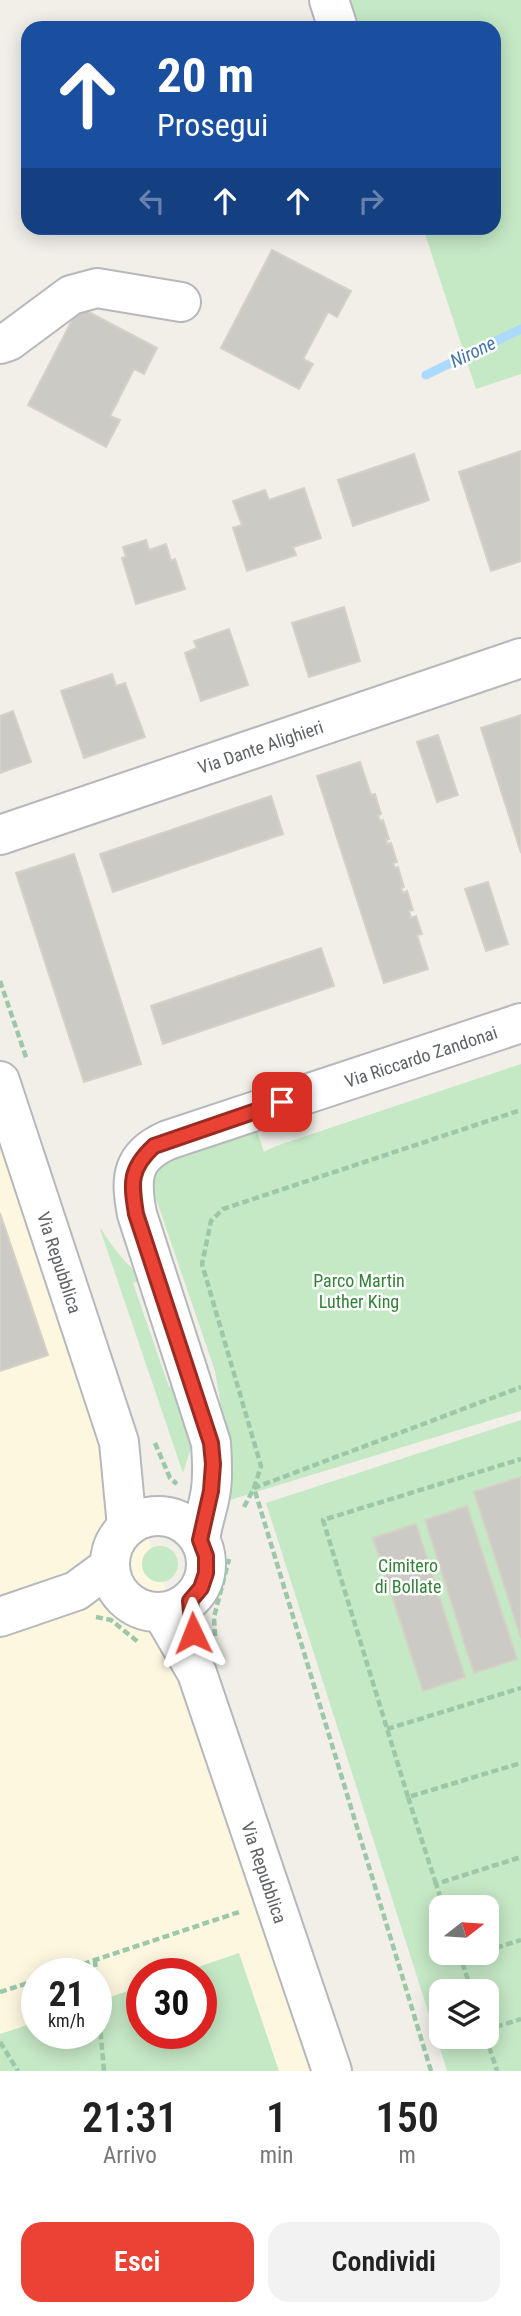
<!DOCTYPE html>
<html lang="it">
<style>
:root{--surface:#fff;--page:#f2f2f2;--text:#222;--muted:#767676;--accent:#ea4335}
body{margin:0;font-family:"Roboto Condensed",sans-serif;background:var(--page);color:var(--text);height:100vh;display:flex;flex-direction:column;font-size:26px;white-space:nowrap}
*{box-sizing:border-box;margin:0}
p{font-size:23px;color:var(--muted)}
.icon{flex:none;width:38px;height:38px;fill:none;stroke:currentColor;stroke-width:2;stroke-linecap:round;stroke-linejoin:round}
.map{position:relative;height:2071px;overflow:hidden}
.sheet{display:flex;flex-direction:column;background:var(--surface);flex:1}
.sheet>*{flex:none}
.banner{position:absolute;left:21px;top:21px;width:480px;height:214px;border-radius:21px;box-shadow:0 4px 18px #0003;background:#1a4fa0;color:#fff;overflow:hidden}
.needle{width:46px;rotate:73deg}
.controls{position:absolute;left:429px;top:1895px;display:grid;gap:14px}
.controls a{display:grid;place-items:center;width:70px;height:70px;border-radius:14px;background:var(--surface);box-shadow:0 4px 18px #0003;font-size:35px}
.speed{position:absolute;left:21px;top:1958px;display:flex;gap:14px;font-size:35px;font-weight:700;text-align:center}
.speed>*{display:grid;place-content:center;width:91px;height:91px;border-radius:50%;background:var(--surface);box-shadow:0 4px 18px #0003;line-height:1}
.speed small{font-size:18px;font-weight:400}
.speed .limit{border:10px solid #d22;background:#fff;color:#111}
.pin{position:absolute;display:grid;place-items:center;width:60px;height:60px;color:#fff;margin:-30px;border-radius:14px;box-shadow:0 4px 10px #0006}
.me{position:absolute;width:77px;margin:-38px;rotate:358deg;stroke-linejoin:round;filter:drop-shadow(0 0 5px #0008)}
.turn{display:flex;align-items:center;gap:24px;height:147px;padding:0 21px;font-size:32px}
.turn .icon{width:91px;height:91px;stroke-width:2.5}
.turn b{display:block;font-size:49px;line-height:60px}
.lanes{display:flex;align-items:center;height:66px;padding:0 21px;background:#0003;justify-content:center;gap:35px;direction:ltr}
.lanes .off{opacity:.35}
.eta{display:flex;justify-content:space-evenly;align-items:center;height:119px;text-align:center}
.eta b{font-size:42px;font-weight:600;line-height:49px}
.action{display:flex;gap:14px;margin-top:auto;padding:14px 21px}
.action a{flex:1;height:80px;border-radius:21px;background:var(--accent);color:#fff;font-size:28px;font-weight:600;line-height:80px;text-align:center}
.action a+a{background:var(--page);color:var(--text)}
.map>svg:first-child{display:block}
.commercial{fill:#fef7e0;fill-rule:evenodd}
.green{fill:#c5e8c5;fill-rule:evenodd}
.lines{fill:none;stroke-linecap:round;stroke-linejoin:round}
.stream{stroke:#aadaff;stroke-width:9}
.building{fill:#cccac5;stroke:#d6d1c6;stroke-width:2}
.minor-casing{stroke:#b5b8bc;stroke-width:42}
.path{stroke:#9cc7a9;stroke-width:4.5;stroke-dasharray:7 3.5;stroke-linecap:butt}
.minor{stroke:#fff;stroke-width:38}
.route-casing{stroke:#982c22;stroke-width:18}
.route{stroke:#ea4335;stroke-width:12}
.labels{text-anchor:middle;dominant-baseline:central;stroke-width:5;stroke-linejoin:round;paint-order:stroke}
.street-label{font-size:18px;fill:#5f6368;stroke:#fff}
.park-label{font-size:18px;fill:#348238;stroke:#fff}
.water-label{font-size:19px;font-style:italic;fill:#4174aa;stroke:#fff}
</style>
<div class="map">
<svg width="521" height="2071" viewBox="0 0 521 2071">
<rect width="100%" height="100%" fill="#f1efe8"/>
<path class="commercial" d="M 0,1096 L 156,1561 L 332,2071 L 0,2071 ZM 37,1974 L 96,1974 L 96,2034 L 37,2034 ZM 142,1974 L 201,1974 L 201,2034 L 142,2034 Z"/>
<g class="green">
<path d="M 350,0 L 521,0 L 521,374 L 476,389 L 423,228 L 494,228 L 494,28 L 359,28 Z"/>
<path d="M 521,1064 L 521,1411 L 223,1502 L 228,1447 L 215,1371 L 150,1181 L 168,1154 L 255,1125 L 264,1152 L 276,1146 Z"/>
<path d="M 100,1229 L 101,1229 C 113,1248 126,1264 143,1279 L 133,1283 L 169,1387 L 178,1384 L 193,1442 L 183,1473 Z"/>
<path d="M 521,1420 L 521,2071 L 447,2071 L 266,1503 ZM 441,1908 L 486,1908 L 486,1953 L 441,1953 ZM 441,1992 L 486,1992 L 486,2037 L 441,2037 Z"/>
<circle cx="160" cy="1564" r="18"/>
<path d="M 239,1953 L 279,2071 L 0,2071 L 0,2034 L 37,2022 L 37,2034 L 96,2034 L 96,2002 L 142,1986 L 142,2034 L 201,2034 L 201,1974 L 177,1974 Z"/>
</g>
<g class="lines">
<path class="stream" d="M 426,375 L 521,329"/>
</g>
<g class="building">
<path d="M 272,250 L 351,291 L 337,317 L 328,312 L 303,359 L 313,364 L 299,389 L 221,348 Z"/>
<path d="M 79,307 L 157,348 L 144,374 L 134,369 L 110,416 L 120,420 L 106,447 L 28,405 Z"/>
<path d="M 521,451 L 521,561 L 491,571 L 459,472 Z"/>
<path d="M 414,454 L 429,500 L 353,526 L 338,480 Z"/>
<path d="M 304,488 L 321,538 L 293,547 L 296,555 L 247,571 L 233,528 L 242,525 L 233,501 L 265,490 L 269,500 Z"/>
<path d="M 146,540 L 149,550 L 166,544 L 171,561 L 175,559 L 185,589 L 136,604 L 122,558 L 126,557 L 123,547 Z"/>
<path d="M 344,607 L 360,661 L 309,677 L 292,623 Z"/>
<path d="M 229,629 L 248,685 L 201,701 L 185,653 L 197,648 L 194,641 Z"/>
<path d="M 112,674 L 116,686 L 125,683 L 145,737 L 84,758 L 61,691 Z"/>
<path d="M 13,711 L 31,762 L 0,773 L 0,716 Z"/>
<path d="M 521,715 L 521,853 L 481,728 Z"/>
<path d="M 438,735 L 458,795 L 437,802 L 417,742 Z"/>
<path d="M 360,762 L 371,795 L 375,794 L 381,814 L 378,815 L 380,821 L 383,820 L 389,839 L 386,840 L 387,844 L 391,843 L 397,862 L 393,863 L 395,868 L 398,867 L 404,887 L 401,888 L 403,893 L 407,891 L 413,910 L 409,911 L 411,918 L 416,916 L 422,934 L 417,935 L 428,969 L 384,983 L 317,776 Z"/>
<path d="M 271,796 L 283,834 L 113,892 L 100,854 Z"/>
<path d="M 74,854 L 141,1064 L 84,1082 L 16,873 Z"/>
<path d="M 488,882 L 508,944 L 486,951 L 465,889 Z"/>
<path d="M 321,948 L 334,986 L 163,1044 L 151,1006 Z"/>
<path d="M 0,1213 L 48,1355 L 0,1371 Z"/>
<path d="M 521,1477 L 521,1638 L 474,1492 Z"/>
<path d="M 467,1506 L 517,1659 L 474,1673 L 425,1520 Z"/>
<path d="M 416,1524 L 465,1677 L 423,1691 L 373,1538 Z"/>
</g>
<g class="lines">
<defs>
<g id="minor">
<path d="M 329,0 L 338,28"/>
<path d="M 0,344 L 9,341 L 71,295 L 97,288 L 181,302"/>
<path id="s1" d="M 0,835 L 521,658"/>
<path id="s2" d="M 0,1081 L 119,1442 L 127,1527"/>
<circle cx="158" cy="1564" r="48"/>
<path id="s3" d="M 200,1540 C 202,1523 209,1506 211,1489 C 213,1474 212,1458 211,1443 L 137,1214 C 130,1178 131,1156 168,1140 L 521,1023"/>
<path id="s4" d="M 162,1613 L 197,1673 L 332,2071"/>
<path d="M 0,1617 L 76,1591 L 110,1566"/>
</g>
</defs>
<use href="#minor" class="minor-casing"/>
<g class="path">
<path d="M 0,981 L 27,1060"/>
<path d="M 155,1443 L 170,1478 L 177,1484"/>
<path d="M 244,1507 L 254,1488 L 521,1387"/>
<path d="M 96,1617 L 111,1620 L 138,1642"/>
<path d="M 215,1636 L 214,1617 L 229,1559"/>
<path d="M 387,1729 L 521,1688"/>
<path d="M 408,1797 L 323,1520 L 521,1459"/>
<path d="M 436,1884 L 408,1797 L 521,1763"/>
<path d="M 444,1908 L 436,1884 L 521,1857"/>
<path d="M 486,1951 L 521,1940"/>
<path d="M 459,1953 L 472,1992"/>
<path d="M 461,1959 L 479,1953"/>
<path d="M 95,1960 L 96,1974"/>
<path d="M 53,1974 L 242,1911"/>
<path d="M 96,1980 L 104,2071"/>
<path d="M 0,1992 L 37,1980"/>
<path d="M 486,2030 L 521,2019"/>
<path d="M 486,2037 L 497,2071"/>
<path d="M 0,2042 L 18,2071"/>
<path d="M 431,2071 L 254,1488 L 261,1466 L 202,1264 L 211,1221 L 223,1209 L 521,1110"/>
</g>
<use href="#minor" class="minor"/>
</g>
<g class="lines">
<defs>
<path id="route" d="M 193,1633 L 190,1601 L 201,1588 L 206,1573 L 206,1556 L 200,1540 L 211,1491 L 213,1464 L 211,1443 L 136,1214 C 131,1183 129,1169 154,1146 L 282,1102"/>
</defs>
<use href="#route" class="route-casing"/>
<use href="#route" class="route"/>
</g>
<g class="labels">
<g class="street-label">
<text stroke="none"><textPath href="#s1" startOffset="275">Via Dante Alighieri</textPath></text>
<text stroke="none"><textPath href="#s3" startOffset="695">Via Riccardo Zandonai</textPath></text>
<text stroke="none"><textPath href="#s2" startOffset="191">Via Repubblica</textPath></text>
<text stroke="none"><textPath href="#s4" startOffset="280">Via Repubblica</textPath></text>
</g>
<g class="park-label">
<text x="359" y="1280">Parco Martin<tspan x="359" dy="21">Luther King</tspan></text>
<text x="408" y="1565">Cimitero<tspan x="408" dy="21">di Bollate</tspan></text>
</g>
<g class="water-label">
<text transform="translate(473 352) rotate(-26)">Nirone</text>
</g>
</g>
</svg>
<div class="controls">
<a><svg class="needle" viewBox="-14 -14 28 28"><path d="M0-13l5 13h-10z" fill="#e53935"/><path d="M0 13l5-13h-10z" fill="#767676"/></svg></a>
<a><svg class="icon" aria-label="layers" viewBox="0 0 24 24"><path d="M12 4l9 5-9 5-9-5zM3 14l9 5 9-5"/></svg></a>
</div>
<div class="speed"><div>21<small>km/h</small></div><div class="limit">30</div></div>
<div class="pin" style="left:282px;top:1102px;background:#d93025"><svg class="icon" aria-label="arrive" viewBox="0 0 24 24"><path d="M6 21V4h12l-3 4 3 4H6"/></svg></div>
<svg class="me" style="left:193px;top:1633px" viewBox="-20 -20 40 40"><path d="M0-17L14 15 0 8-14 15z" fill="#ea4335" stroke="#fff" stroke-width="4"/></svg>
<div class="banner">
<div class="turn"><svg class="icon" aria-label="ahead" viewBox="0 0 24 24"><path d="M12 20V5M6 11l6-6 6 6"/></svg><div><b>20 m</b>Prosegui</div></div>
<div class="lanes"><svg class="icon off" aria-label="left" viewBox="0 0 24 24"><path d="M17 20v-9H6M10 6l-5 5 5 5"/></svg><svg class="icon" aria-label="ahead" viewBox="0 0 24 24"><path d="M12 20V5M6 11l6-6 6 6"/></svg><svg class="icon" aria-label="ahead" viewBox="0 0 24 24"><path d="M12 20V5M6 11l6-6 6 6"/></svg><svg class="icon off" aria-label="right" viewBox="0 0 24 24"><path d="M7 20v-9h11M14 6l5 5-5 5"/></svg></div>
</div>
</div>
<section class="sheet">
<div class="eta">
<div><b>21:31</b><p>Arrivo</p></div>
<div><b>1</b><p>min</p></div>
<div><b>150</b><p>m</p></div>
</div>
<div class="action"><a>Esci</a><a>Condividi</a></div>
</section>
